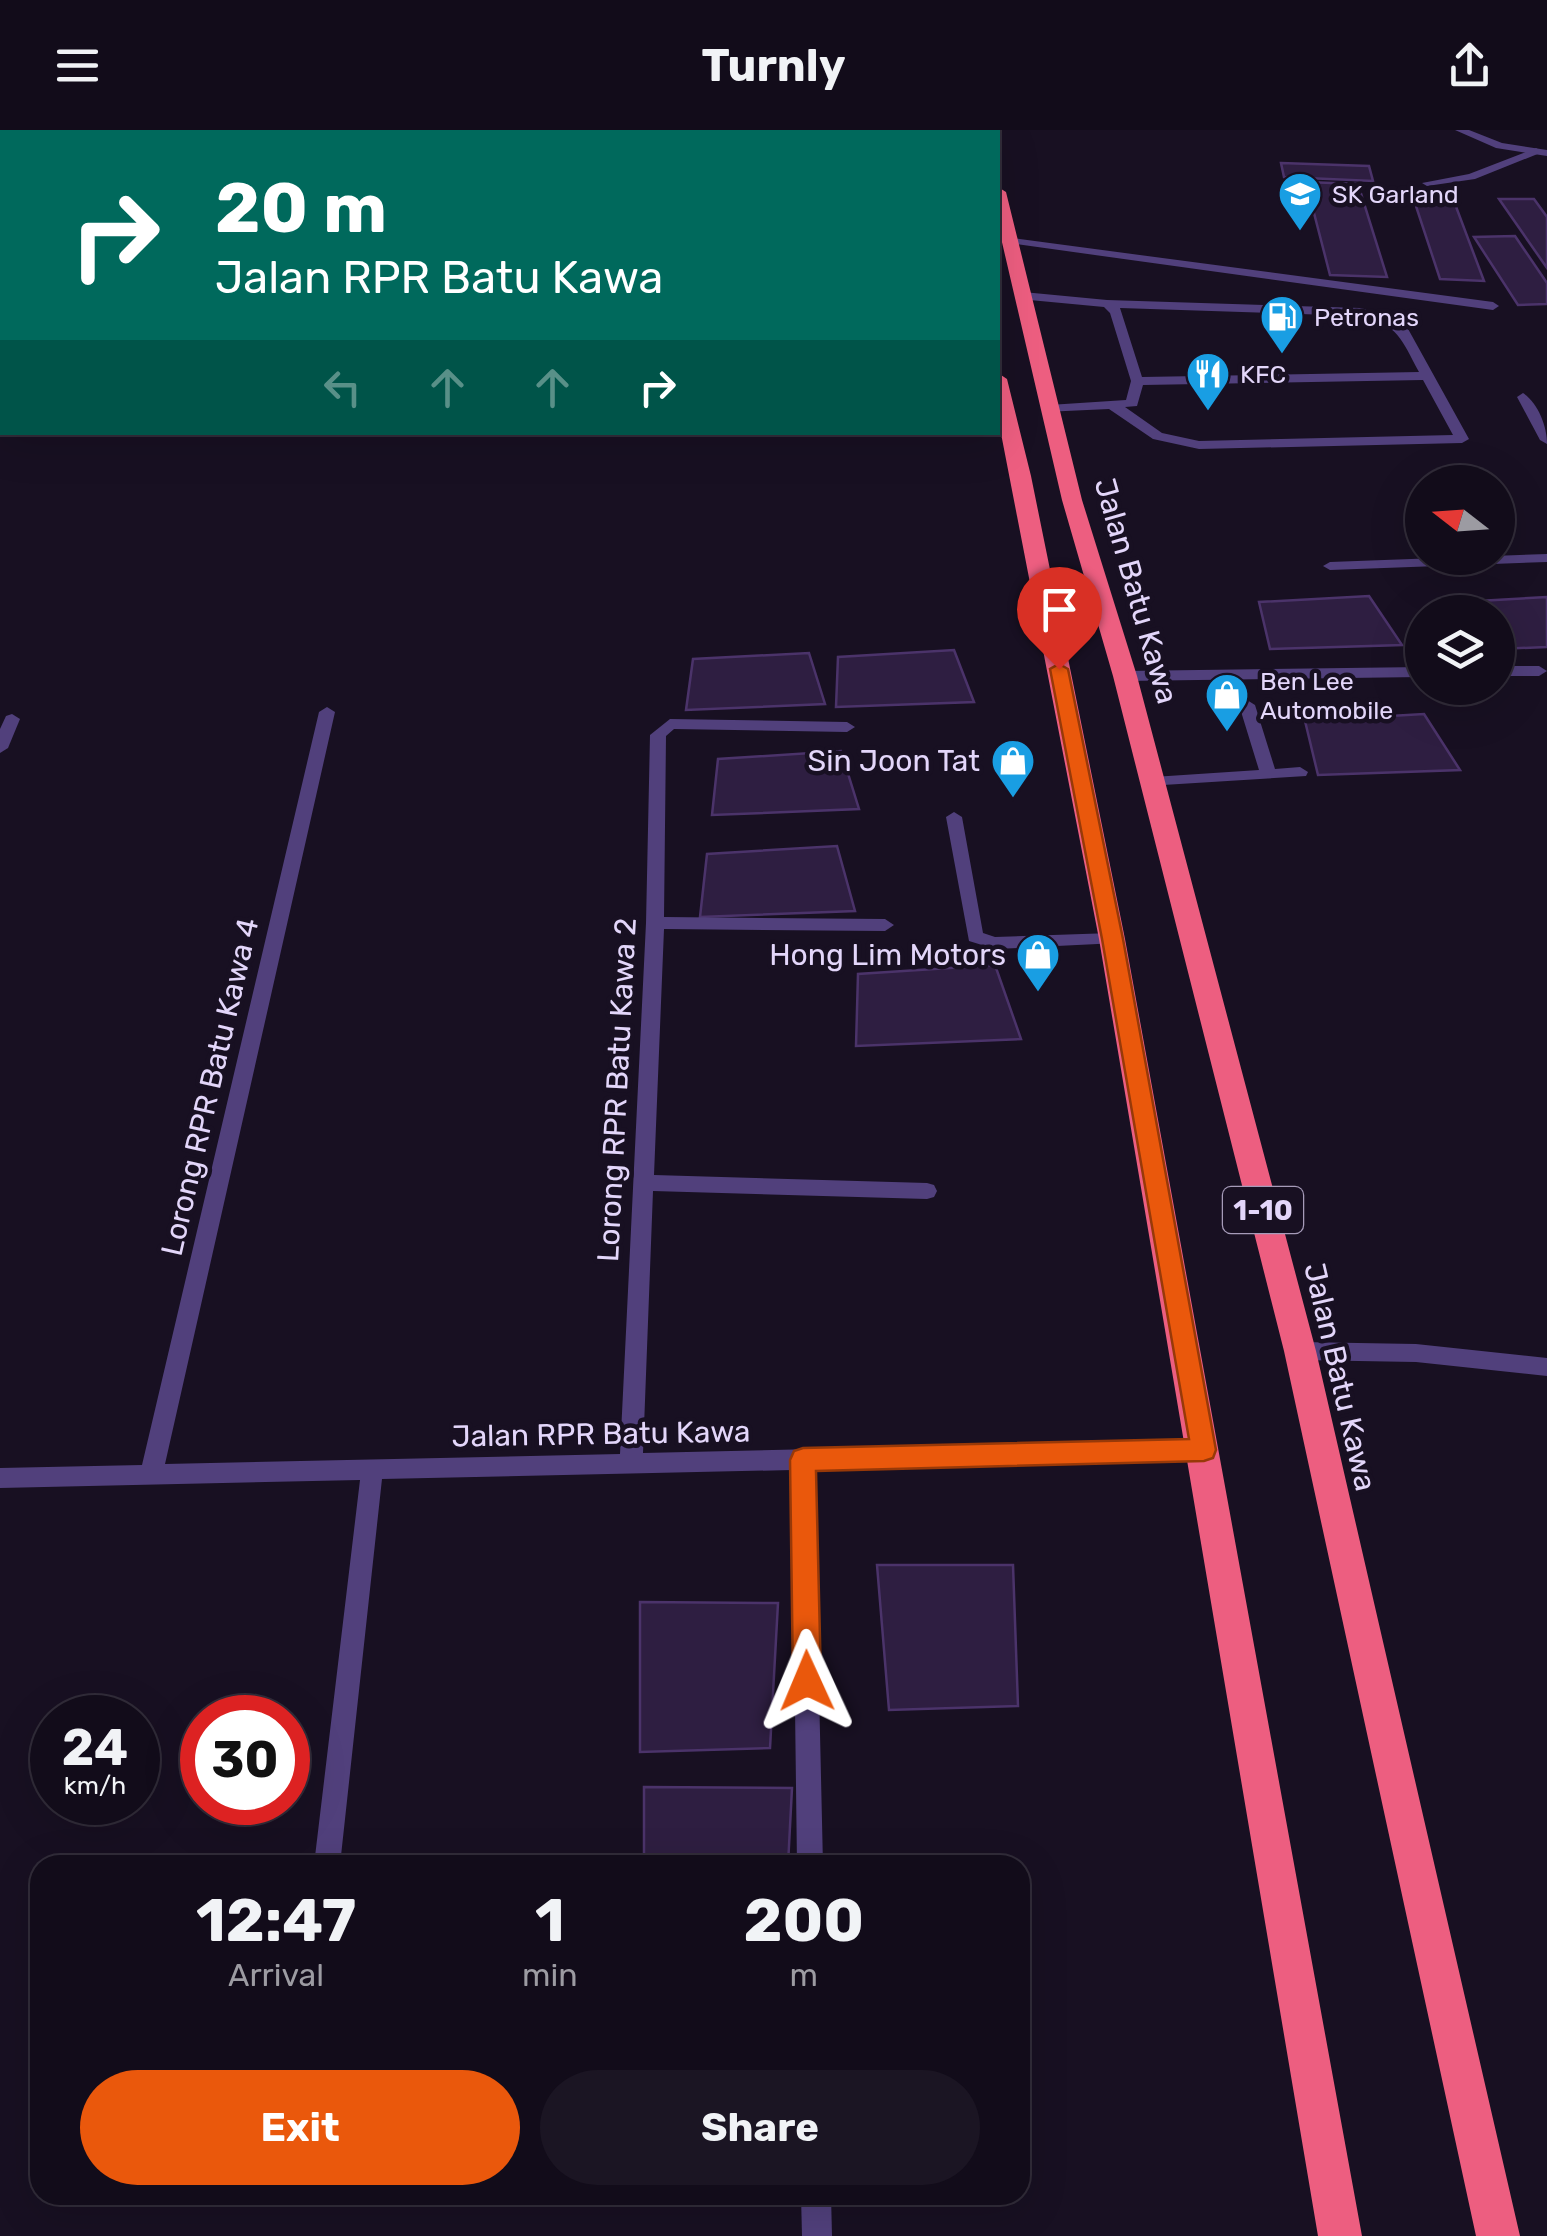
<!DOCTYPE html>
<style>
:root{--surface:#120c1a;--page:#1b1523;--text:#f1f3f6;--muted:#9c9ba2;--line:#312c39;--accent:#ea580c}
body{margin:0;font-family:Rubik,sans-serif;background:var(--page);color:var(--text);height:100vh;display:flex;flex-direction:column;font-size:38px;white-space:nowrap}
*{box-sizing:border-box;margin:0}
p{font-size:32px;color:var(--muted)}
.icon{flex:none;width:55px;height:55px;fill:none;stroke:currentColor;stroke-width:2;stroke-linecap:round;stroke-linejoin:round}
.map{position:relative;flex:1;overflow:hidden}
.panel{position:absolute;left:30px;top:1725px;width:1000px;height:350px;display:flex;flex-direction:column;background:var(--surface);border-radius:30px;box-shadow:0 10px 40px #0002,0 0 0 2px var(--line)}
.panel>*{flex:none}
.guide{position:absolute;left:0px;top:0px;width:1000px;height:305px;box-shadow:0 10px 40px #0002,0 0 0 2px var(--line);background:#00695c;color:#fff;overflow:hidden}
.needle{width:65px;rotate:287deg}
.buttons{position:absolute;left:1405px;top:335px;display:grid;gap:20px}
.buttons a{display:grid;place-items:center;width:110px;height:110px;border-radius:50%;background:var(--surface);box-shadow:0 10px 40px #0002,0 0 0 2px var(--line);font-size:50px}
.speed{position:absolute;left:30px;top:1565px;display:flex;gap:20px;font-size:50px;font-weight:700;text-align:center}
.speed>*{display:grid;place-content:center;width:130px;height:130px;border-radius:50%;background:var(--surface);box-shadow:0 10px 40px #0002,0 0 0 2px var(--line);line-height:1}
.speed small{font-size:25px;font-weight:400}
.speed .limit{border:15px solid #d22;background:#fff;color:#111}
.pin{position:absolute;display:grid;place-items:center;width:85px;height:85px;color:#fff;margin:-102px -42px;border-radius:50% 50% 50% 0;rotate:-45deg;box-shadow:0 0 10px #0007}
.pin .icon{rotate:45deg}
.me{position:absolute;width:110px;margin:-55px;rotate:359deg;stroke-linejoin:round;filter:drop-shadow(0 0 8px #0008)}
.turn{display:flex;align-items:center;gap:35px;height:210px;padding:0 50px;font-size:45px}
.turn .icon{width:130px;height:130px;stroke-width:2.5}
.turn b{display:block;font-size:70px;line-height:85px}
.lanes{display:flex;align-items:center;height:95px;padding:0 50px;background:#0003;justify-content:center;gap:50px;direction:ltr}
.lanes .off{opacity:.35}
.eta{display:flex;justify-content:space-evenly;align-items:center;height:170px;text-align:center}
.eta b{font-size:60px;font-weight:700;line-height:70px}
.primary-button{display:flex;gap:20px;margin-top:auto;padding:20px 50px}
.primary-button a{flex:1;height:115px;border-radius:60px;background:var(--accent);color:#fff;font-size:40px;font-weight:700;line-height:115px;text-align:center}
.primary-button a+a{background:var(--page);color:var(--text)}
header{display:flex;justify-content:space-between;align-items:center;height:130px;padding:0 50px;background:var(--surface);font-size:45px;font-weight:700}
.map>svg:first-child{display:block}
.building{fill:#2e1e41;stroke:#4b336a;stroke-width:2.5}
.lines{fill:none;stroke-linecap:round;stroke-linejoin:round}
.lane{fill:#51407c;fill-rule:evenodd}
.street{fill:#51407c;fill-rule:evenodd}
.highway{fill:#ed5e80;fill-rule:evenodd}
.route{fill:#ea580c;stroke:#983908;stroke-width:2.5}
.labels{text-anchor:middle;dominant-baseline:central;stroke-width:9;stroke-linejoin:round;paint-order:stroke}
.far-poi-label{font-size:25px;fill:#e3d6fa;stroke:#181022;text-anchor:start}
.shield{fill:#181022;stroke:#a69bb9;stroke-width:2.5}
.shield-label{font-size:28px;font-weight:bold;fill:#e3d6fa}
.street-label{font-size:30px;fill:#e3d6fa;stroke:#181022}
.poi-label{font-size:30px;fill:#e3d6fa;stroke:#181022;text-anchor:end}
</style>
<header><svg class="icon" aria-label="menu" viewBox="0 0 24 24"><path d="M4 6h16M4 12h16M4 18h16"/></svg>Turnly<svg class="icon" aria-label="share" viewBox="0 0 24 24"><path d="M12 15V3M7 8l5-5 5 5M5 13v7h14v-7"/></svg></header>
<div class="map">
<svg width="1547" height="2106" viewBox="0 0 1547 2106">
<rect width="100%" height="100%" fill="#181022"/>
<g class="building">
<path d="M 1281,33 L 1369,36 L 1373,51 L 1284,47 Z"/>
<path d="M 1306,52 L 1358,54 L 1387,147 L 1330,145 Z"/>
<path d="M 1412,64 L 1452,66 L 1484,151 L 1440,149 Z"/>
<path d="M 1499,69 L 1534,69 L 1547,87 L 1547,138 Z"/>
<path d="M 1515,106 L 1547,153 L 1547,174 L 1518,175 L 1474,107 Z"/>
<path d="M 1369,466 L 1402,515 L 1270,519 L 1259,472 Z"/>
<path d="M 1547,467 L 1547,517 L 1498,519 L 1498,482 L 1447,482 L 1444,473 Z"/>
<path d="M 954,520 L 974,572 L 836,577 L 838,527 Z"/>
<path d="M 809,523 L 825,574 L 686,580 L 693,529 Z"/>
<path d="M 1424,584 L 1460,640 L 1318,645 L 1305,591 Z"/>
<path d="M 841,621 L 859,679 L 712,685 L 718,629 Z"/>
<path d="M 837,716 L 855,781 L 700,787 L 707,724 Z"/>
<path d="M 995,835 L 1021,909 L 856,916 L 858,844 Z"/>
<path d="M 877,1435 L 1013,1435 L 1018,1576 L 889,1580 Z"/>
<path d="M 640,1472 L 778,1473 L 770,1618 L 640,1622 Z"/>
<path d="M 644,1657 L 792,1658 L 788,1735 L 644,1735 Z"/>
</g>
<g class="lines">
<g class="lane">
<path d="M 1536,18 L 1541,21 L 1540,23 L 1475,49 L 1427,56 L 1422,53 L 1469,44 Z"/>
<path d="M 1012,108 L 1493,172 L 1499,176 L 1493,180 L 1008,113 L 1006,111 Z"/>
<path d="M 1023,162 L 1107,170 L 1360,178 L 1390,185 L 1407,197 L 1469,309 L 1462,313 L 1199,319 L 1153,309 L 1109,279 L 1044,282 L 1044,276 L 1049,275 L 1126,270 L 1131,251 L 1110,183 L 1104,177 L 1019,169 L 1019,163 ZM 1120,178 L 1360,186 C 1399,195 1401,209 1419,242 L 1142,247 ZM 1423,250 L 1453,305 L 1199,311 L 1162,303 L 1125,277 L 1137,276 L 1143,255 Z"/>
<path d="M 1498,536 L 1539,536 L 1547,541 L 1539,546 L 1498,546 Z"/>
<path d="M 1422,537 L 1422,547 L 1125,551 L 1117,546 L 1125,541 Z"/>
<path d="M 1247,570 L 1255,575 L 1275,639 L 1300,637 L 1308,642 L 1306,646 L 1147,656 L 1147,648 L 1153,647 L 1259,640 L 1239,575 Z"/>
<path d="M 954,682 L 962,687 L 983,803 L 995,807 L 1112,803 L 1121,809 L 1118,813 L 995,819 L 969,811 L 946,687 Z"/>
<path d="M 1300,1212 L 1416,1214 L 1547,1228 L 1547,1246 L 1416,1232 L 1300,1230 L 1292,1227 L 1289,1221 L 1292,1215 Z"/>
</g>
<g class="street">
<path d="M 1455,0 L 1469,0 L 1502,13 L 1547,20 L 1547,26 L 1496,18 Z"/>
<path d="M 1523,263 C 1538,273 1547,296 1547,314 L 1540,310 L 1517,267 Z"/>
<path d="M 1547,424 L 1547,432 L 1330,440 L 1323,436 L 1330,432 Z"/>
<path d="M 327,577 L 335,582 L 165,1334 L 620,1324 L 646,793 L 650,605 L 670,589 L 847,592 L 855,597 L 847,602 L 674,599 L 666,606 L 664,787 L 885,789 L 894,795 L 885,801 L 664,799 L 654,1045 L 927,1053 L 934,1055 L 937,1061 L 934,1067 L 927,1069 L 653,1061 L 643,1323 L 1203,1310 L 1211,1313 L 1214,1320 L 1211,1327 L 1203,1330 L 814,1339 L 823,1735 L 797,1735 L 792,1340 L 382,1349 L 340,1735 L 314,1735 L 360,1350 L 0,1358 L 0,1338 L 142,1335 L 319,582 Z"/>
<path d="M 12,584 L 20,589 L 8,618 L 0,623 L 0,599 L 6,586 Z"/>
<path d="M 801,2065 L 831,2065 L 832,2106 L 802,2106 Z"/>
</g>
<g class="highway">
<path d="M 930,0 L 946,0 L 947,2 L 932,2 Z"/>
<path d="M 971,0 L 987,0 L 987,2 L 972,2 Z"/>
<path d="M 998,57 L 1006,62 L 1082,370 L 1137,546 L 1316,1221 L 1520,2106 L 1476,2106 L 1284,1221 L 1113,546 L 1062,370 L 998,95 Z"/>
<path d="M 998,243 L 1007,249 L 1031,346 L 1125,809 L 1362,2106 L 1318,2106 L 1099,809 L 998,288 Z"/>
</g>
</g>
<path class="route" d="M 1059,534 L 1068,539 L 1123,809 L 1216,1320 L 1213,1328 L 1204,1331 L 816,1341 L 821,1551 L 817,1560 L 807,1564 L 797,1560 L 793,1551 L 790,1330 L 794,1321 L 803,1318 L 1189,1309 L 1102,809 L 1050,539 Z"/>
<defs>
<symbol id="school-pin" viewBox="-11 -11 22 30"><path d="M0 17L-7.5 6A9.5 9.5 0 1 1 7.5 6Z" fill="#199ee3" stroke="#181022"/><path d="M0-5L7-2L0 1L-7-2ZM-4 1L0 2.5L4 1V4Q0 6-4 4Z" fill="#fff"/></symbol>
<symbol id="fuel-pin" viewBox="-11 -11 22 30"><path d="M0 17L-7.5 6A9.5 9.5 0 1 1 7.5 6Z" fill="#199ee3" stroke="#181022"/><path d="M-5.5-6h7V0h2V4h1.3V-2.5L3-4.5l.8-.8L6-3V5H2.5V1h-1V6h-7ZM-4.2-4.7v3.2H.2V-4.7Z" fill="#fff"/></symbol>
<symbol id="restaurant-pin" viewBox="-11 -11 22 30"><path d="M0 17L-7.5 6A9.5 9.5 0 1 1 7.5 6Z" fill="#199ee3" stroke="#181022"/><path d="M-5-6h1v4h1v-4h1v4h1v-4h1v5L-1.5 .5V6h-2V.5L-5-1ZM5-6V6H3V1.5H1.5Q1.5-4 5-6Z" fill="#fff"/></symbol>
<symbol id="shop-pin" viewBox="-11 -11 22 30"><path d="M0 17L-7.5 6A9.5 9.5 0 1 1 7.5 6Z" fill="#199ee3" stroke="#181022"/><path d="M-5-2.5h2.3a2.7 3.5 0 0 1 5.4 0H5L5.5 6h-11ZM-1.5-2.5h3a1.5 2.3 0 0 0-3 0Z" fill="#fff"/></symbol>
</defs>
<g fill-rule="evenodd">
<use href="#school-pin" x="1275" y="39" width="50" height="68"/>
<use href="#fuel-pin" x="1257" y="162" width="50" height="68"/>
<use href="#restaurant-pin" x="1183" y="219" width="50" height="68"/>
<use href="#shop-pin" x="1202" y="540" width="50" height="68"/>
<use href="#shop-pin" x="988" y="606" width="50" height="68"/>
<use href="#shop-pin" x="1013" y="800" width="50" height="68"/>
</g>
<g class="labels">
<g class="far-poi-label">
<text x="1332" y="64">SK Garland</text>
<text x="1314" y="187">Petronas</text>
<text x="1240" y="244">KFC</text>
<text x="1260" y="551">Ben Lee<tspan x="1260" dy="29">Automobile</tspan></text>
</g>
<rect class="shield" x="1223" y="1057" width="80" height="46" rx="8"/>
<g class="shield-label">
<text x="1263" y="1080">1-10</text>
</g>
<g class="street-label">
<text transform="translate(1136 461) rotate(74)">Jalan Batu Kawa</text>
<text transform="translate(210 957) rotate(-77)">Lorong RPR Batu Kawa 4</text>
<text transform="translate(617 960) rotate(-87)">Lorong RPR Batu Kawa 2</text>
<text transform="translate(1340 1247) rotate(77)">Jalan Batu Kawa</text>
<text transform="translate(601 1304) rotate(-1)">Jalan RPR Batu Kawa</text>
</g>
<g class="poi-label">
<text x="980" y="631">Sin Joon Tat</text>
<text x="1006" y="825">Hong Lim Motors</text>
</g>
</g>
</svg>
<div class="buttons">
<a><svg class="needle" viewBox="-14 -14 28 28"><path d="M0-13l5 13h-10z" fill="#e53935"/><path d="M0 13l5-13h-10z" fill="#9c9ba2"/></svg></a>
<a><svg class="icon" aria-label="layers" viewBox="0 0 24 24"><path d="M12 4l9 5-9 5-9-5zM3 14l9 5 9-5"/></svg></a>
</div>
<div class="speed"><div>24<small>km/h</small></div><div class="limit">30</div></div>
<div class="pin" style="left:1059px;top:539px;background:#d93025"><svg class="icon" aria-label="arrive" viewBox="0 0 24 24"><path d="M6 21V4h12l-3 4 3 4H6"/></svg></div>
<svg class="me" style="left:807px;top:1551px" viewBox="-20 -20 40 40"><path d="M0-17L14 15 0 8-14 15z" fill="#ea580c" stroke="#fff" stroke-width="4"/></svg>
<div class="guide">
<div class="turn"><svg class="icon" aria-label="right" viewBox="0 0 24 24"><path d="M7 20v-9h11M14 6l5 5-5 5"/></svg><div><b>20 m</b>Jalan RPR Batu Kawa</div></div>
<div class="lanes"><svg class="icon off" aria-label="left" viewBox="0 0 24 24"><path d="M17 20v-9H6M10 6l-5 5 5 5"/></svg><svg class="icon off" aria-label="ahead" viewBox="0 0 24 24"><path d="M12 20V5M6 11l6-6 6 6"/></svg><svg class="icon off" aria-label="ahead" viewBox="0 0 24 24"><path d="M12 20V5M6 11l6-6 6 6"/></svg><svg class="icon" aria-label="right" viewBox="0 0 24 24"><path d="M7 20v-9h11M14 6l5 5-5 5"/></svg></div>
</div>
<section class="panel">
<div class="eta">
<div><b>12:47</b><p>Arrival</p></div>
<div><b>1</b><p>min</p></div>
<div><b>200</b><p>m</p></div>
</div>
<div class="primary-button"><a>Exit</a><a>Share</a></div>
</section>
</div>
